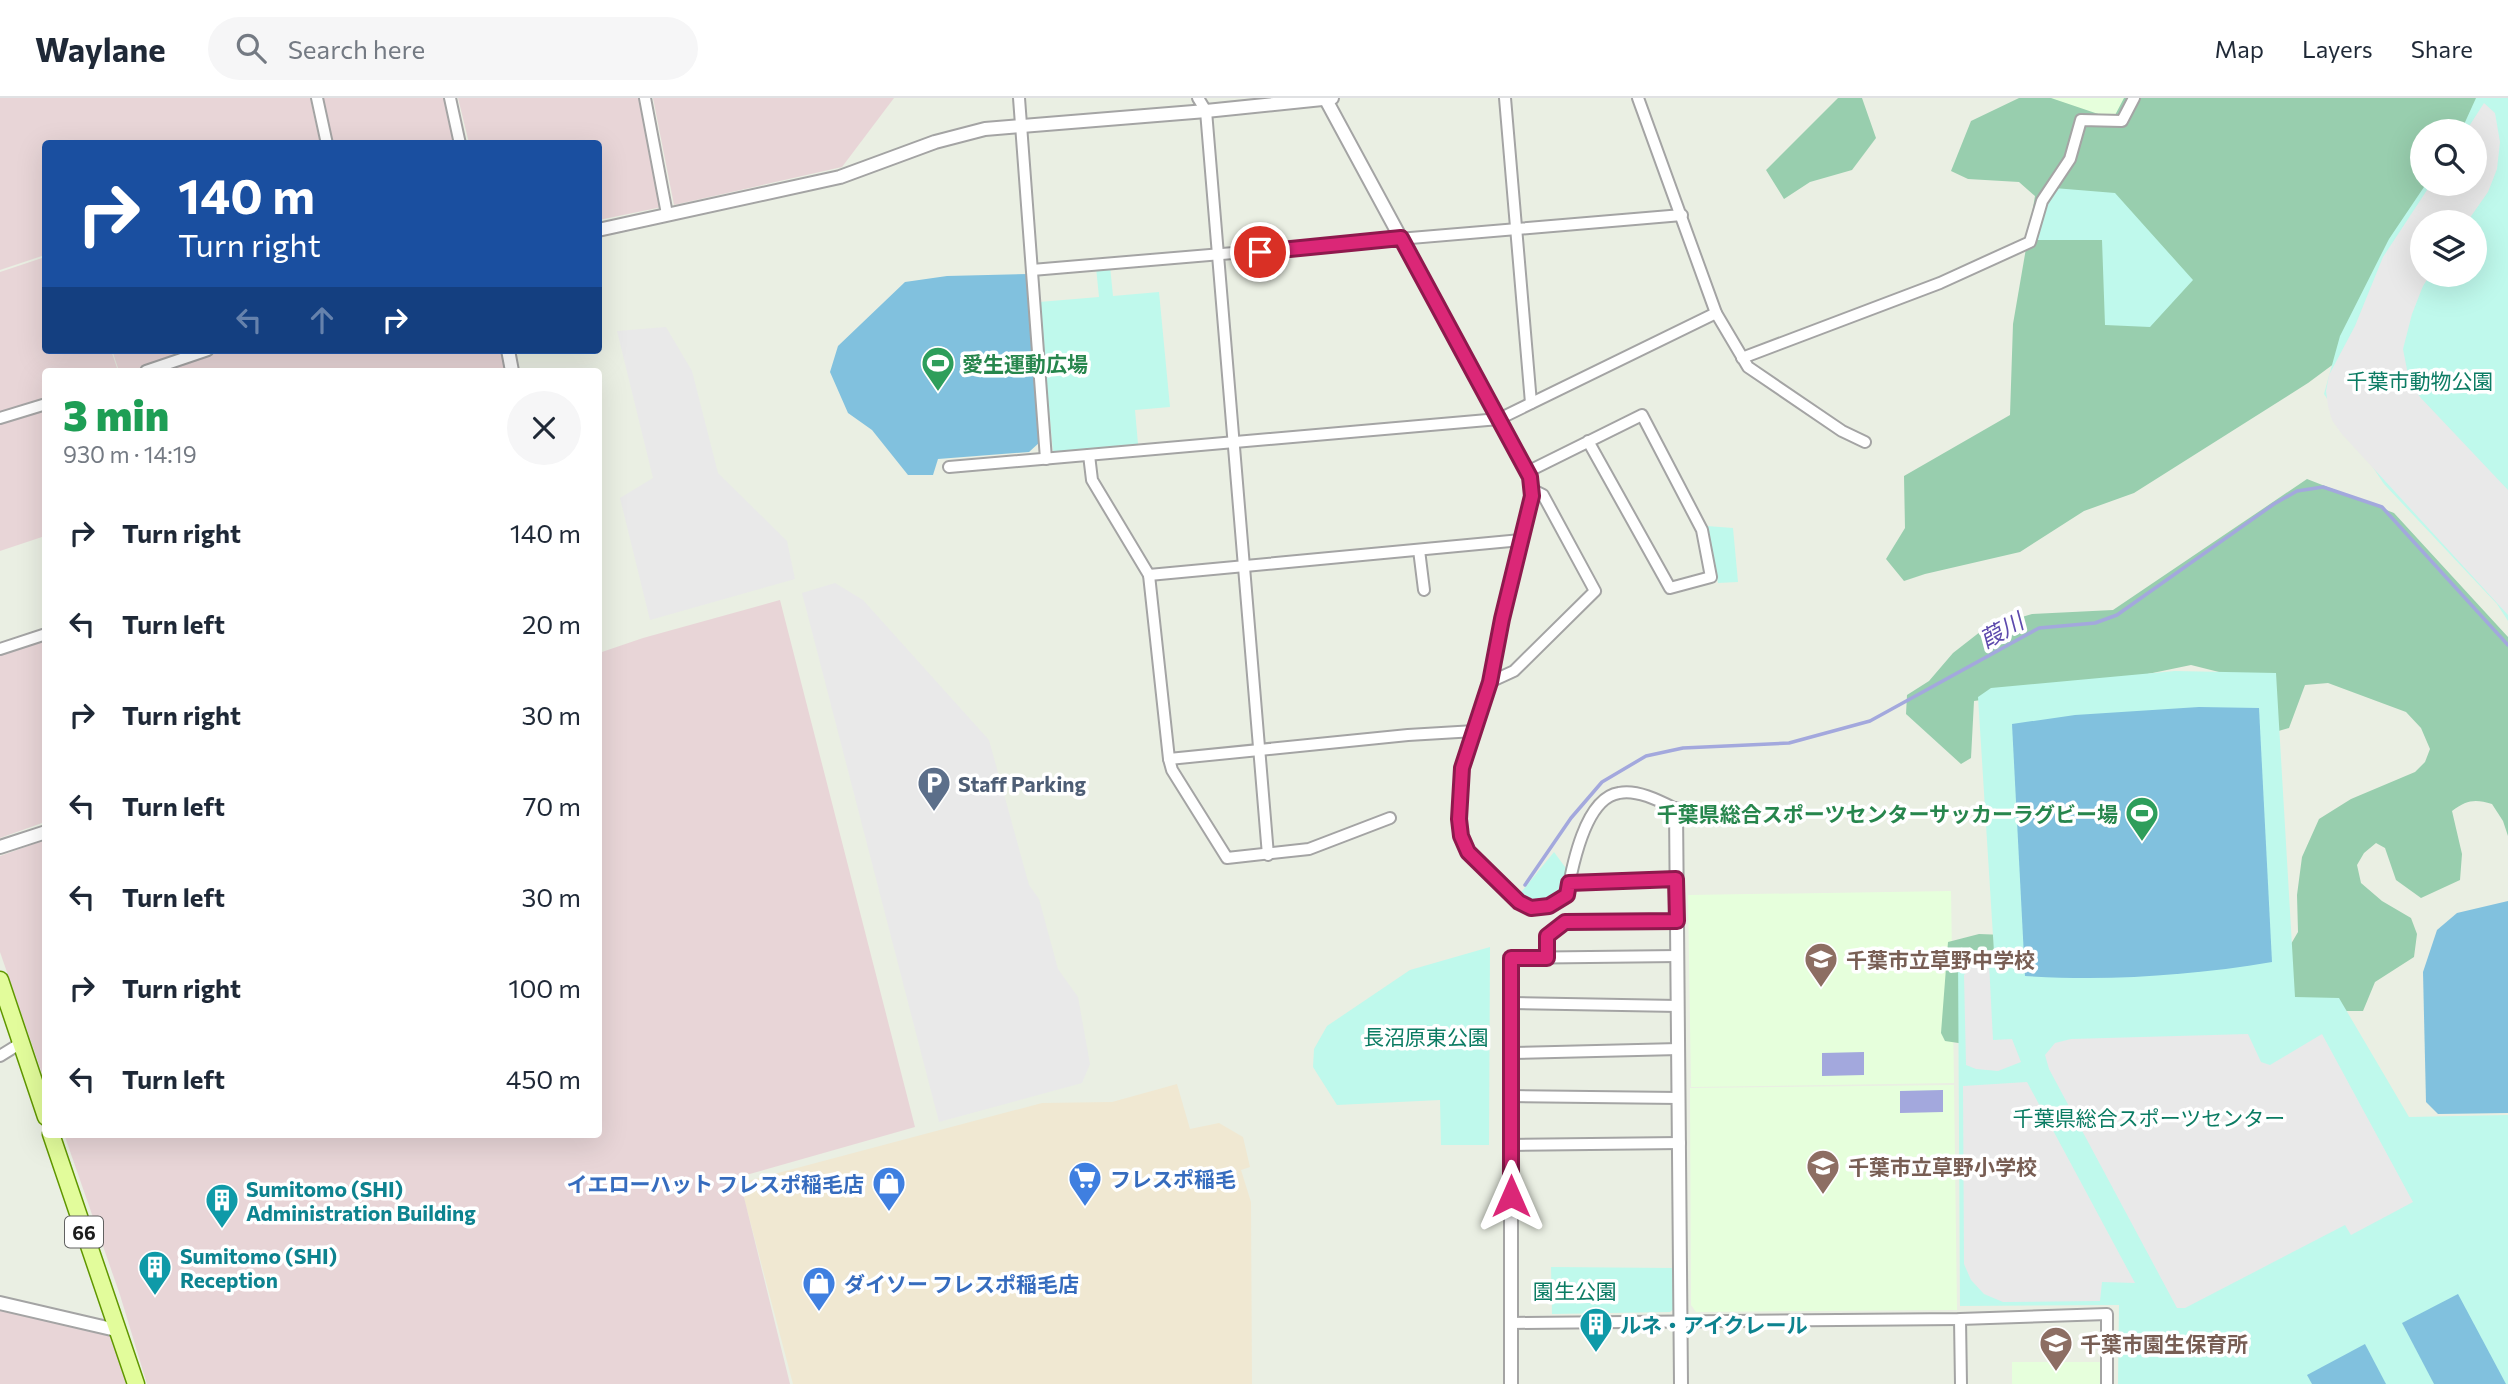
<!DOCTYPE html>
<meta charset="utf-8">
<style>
:root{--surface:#fff;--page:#f6f6f7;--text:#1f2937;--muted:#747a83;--line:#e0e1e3}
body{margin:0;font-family:Commissioner,"Noto Sans JP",sans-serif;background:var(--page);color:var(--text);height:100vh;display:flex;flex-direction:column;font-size:26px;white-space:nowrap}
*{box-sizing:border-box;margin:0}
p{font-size:23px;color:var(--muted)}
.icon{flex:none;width:38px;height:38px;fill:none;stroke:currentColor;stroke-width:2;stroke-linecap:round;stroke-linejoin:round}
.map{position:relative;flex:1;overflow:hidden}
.panel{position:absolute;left:42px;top:270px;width:560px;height:770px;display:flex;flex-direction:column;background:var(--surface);border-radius:7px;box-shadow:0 7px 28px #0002}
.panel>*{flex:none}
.top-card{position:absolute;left:42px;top:42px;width:560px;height:214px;border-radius:7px;box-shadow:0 7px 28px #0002;background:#1a4fa0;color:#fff;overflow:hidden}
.buttons{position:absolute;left:2410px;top:21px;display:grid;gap:14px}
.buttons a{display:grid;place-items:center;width:77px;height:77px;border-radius:50%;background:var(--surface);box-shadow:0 7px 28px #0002;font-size:35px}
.pin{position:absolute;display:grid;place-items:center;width:60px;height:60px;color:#fff;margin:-30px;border:4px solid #fff;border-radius:50%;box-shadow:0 2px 7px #0007}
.me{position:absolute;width:77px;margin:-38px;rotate:0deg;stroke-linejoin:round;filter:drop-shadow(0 0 5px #0008)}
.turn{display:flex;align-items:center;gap:24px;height:147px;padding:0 21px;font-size:32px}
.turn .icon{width:91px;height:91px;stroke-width:2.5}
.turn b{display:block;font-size:49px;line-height:60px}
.lanes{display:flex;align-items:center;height:66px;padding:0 21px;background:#0003;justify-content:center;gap:35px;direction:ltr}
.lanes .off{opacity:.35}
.round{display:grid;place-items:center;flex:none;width:74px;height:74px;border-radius:37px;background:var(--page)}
.overview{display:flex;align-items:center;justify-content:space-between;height:119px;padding:0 21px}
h1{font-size:42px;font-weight:800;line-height:52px;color:#1e9e55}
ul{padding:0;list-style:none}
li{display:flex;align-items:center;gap:21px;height:91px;padding:0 21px}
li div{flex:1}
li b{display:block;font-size:26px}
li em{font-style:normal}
header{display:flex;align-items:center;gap:42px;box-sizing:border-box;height:98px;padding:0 35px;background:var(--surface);border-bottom:2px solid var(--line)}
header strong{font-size:33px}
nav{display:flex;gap:38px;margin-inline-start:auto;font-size:24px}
.search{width:490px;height:63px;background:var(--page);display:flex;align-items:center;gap:18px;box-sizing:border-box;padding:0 24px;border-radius:38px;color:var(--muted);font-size:26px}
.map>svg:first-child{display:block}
.commercial{fill:#f0e8d2}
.industrial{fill:#e8d5d7}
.education{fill:#e6ffdc}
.forest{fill:#98ceae}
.park{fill:#bff9ec;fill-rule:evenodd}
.pitch{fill:#81c1de}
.parking{fill:#e9e9e9}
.water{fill:#a3a8dd}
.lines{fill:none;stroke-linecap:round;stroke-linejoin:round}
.stream{stroke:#a3a8dd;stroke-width:3.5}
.minor-casing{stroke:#a4a4a4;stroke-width:14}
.tertiary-casing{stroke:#a4a4a4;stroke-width:16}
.primary-casing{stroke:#609700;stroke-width:19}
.minor{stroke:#fff;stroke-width:10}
.tertiary{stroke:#fff;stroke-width:12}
.primary{stroke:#e2fc9b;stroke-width:16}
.route-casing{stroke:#8e194d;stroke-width:18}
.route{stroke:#db2777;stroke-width:12}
.labels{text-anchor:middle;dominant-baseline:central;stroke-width:7;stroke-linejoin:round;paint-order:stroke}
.shield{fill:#fff;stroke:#616161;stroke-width:2}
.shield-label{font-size:19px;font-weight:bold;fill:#1d1d1d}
.leisure-label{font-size:21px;font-weight:bold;fill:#27864d;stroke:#fff;text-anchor:start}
.park-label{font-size:21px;fill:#0b7c63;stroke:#fff}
.service-label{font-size:21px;font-weight:bold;fill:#4e5e75;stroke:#fff;text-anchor:start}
.education-label{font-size:21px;font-weight:bold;fill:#785e54;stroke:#fff;text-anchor:start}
.shop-label{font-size:21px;font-weight:bold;fill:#366cbe;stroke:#fff;text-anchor:start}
.culture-label{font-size:21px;font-weight:bold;fill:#0d838f;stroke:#fff;text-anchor:start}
.water-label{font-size:23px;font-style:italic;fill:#5d4aad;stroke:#fff}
</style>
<header>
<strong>Waylane</strong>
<div class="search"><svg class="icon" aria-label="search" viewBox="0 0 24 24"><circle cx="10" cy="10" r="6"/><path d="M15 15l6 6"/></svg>Search here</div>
<nav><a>Map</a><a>Layers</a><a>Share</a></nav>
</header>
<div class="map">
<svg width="2508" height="1286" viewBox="0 0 2508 1286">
<rect width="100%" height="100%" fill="#eaefe3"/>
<path class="commercial" d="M 1177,986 L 1190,1031 L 1219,1025 L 1243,1039 L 1250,1069 L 1241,1072 L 1251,1104 L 1252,1286 L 793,1286 L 740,1085 L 1042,1005 L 1112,1004 Z"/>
<g class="industrial">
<path d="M 0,0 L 310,0 L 320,45 L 46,46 L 45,157 L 0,172 Z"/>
<path d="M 321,0 L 447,0 L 457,45 L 331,45 Z"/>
<path d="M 458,0 L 640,0 L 662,109 L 599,122 L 598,46 L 469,45 Z"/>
<path d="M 653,0 L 894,0 L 842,69 L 674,107 Z"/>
<path d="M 45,159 L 46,252 L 111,252 L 118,273 L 46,273 L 45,300 L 0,314 L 0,174 Z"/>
<path d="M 112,252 L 193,252 L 130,273 L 119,273 Z"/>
<path d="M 226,252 L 503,252 L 507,273 L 164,273 Z"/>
<path d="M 45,311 L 45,438 L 0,453 L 0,326 Z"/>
<path d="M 780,502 L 915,1029 L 739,1079 L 790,1286 L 147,1286 L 120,1197 L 64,1036 L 598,1036 L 599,555 L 643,540 Z"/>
<path d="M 45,540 L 45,724 L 0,740 L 0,555 Z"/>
<path d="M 45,742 L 46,742 L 45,984 L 0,854 L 0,758 Z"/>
<path d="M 0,1209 L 111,1235 L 129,1286 L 0,1286 Z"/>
</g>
<g class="education">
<path d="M 2020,0 L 2131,0 L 2116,20 L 2024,22 Z"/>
<path d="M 1951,793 L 1954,985 L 1691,989 L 1688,797 Z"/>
<path d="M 1954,987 L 1957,1212 L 1696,1214 L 1691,1207 L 1690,990 Z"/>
<path d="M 2012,1264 L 2100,1264 L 2101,1286 L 2012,1286 Z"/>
</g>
<g class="forest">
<path d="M 1838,0 L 1862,0 L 1876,40 L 1852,72 L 1810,84 L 1784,101 L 1766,72 Z"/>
<path d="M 2019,0 L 2051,0 L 2113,21 L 2124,0 L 2484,0 L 2460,33 L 2422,33 L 2422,86 L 2429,86 L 2335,265 L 2308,285 L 2134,395 L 2084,413 L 2020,454 L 1925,476 L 1904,483 L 1886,461 L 1905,430 L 1904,378 L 2010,317 L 2013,226 L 2035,98 L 2019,84 L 1968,81 L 1951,73 L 1971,23 Z"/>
<path d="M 2307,381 L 2394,415 L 2508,539 L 2508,738 L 2503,723 L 2492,706 C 2475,701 2467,702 2452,713 L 2462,756 L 2460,782 L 2421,800 L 2396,782 L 2385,750 L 2376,745 L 2364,755 L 2357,767 L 2361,785 L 2382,803 L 2411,820 L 2417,836 L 2414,859 L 2375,884 L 2363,913 L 2335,913 L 1965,946 L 1945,943 L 1941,935 L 1948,844 L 1979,836 L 2005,837 L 2278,868 L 2298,834 L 2297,797 L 2302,759 L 2319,721 L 2351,701 L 2415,674 L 2425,664 L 2430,651 L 2421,630 L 2406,614 L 2328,585 L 2305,587 L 2289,630 L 2275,634 L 2267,586 L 2191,567 L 2109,584 L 1974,603 L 1971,660 L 1961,666 L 1906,616 L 1907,597 L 1929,583 L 1953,555 L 1985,530 L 2032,516 L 2113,512 Z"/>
</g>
<g class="park">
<path d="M 2476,0 L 2508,0 L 2508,523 L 2497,506 L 2384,386 L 2324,296 L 2340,238 L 2389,141 L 2426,86 L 2474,86 L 2474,33 L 2461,33 ZM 2422,124 L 2474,124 L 2474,177 L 2422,177 Z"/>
<path d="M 2054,90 L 2115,95 L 2193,182 L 2150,229 L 2105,227 L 2102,142 L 2033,142 Z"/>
<path d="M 1110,168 L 1113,198 L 1159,194 L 1170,309 L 1135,312 L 1138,346 L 1053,354 L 1039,204 L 1099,199 L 1096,169 Z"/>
<path d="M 1707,428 L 1733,430 L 1738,484 L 1718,485 Z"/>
<path d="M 2175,573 L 2276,575 L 2295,899 L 2339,900 L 2409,1019 L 2508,1017 L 2508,1286 L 2118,1286 L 2119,1207 L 1960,1208 L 1958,855 L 1994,854 L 1978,599 L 1991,590 Z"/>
<path d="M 1554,754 L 1568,773 C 1562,802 1545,811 1518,798 Z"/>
<path d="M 1490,849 L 1489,1047 L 1441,1047 L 1440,1002 L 1337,1007 L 1313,969 L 1314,951 L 1327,928 L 1410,872 Z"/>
<path d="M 1551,1169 L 1674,1170 L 1675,1210 L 1670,1214 L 1552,1216 Z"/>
</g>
<g class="pitch">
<path d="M 1029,176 L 1041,343 L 1029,354 L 938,361 L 933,377 L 908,377 L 872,332 L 848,315 L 830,274 L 838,248 L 905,184 L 947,178 Z"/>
<path d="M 2199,609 L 2259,610 L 2272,864 C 2189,878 2109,883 2025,878 L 2012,626 L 2075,617 Z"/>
<path d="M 2508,803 L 2508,1015 L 2438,1016 L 2426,1004 L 2423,874 L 2437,832 L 2457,815 Z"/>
<path d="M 2458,1196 L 2506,1286 L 2434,1286 L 2402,1225 Z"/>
<path d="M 2365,1246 L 2386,1286 L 2312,1286 L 2307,1277 Z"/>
</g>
<g class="parking">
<path d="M 2484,5 L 2495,15 L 2500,44 L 2497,71 L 2488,94 L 2467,124 L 2422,124 L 2422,177 L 2430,177 L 2423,188 L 2412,216 L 2403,251 L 2409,282 L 2420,299 L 2508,392 L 2508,517 L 2341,335 L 2332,322 L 2328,308 L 2326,293 L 2329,277 L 2355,228 L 2383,159 L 2431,86 L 2474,86 L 2474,33 L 2466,33 Z"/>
<path d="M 666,229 L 692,273 L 718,375 L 787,443 L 795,481 L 650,522 L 620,400 L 653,380 L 617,233 Z"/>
<path d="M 835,485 L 863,502 L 989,642 L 1029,787 L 1039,801 L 1058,871 L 1078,899 L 1090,966 L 1082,985 L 939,1024 L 802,495 Z"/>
<path d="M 1975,865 L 1989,865 L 1993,942 L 2012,941 L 2021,964 L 1998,973 L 1976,971 L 1966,967 L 1964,877 Z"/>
<path d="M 2248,936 L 2261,964 L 2270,967 L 2322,936 L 2413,1104 L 2351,1137 L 2345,1127 L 2185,1210 L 2177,1210 L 2049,971 L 2045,957 L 2055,945 L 2071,941 Z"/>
<path d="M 2027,984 L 2135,1185 L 2102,1184 L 2100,1203 L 2003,1204 L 1984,1196 L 1971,1182 L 1964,1166 L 1963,988 Z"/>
</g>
<g class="water">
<path d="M 1864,954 L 1864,977 L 1822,978 L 1822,955 Z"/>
<path d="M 1943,992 L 1943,1014 L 1900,1015 L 1900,993 Z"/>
</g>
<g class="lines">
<path class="stream" d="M 1525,787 L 1571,720 L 1602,684 L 1646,658 L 1683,650 L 1789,645 L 1870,623 L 2039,530 L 2095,525 L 2117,517 L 2274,406 L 2297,393 L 2323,389 L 2382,409 L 2508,547"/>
<defs>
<g id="minor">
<path d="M 317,0 L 327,46"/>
<path d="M 450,0 L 460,46"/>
<path d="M 645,0 L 667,116"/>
<path d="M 1019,0 L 1046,361"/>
<path d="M 1198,0 L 1206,13 L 1268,757"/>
<path d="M 1505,0 L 1531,305"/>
<path d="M 1638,0 L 1716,215 L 1748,269 L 1842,333 L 1865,344"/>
<path d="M 1032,172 L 1682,117"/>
<path d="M 1742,260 L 1940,185 L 2030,144 L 2042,103 L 2070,61 L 2081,22 L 2122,23 L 2134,0"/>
<path d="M 146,273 L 208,252"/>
<path d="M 0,320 L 46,306"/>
<path d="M 1089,357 L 1092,382 L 1149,477 L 1169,661 L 1172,672 L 1227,760 L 1309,751 L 1390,720"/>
<path d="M 949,369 L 1499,321 L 1716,215"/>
<path d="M 1527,374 L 1642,317 L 1702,432 L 1711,479 L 1670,490 L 1588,343"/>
<path d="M 1533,392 L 1543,397 L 1595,493 L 1514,573 L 1490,584 L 1462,670 L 1459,721 L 1461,739 L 1468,754 L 1519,804 L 1531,810 L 1549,808 L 1567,797 C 1572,769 1585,700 1619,695 C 1637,691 1660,703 1676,711"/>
<path d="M 1419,452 L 1424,492"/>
<path d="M 1149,477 L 1521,442"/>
<path d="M 0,551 L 46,536"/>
<path d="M 1169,661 L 1408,637 L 1475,633"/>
<path d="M 1569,785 L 1677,781"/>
<path d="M 1678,858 L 1511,860 L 1511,1047 L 1680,1045"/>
<path d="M 1547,860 L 1547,838 L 1565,824 L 1677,823"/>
<path d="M 1512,905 L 1678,908"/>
<path d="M 1511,955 L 1679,951"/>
<path d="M 0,958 L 21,945"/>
<path d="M 1511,998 L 1679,1000"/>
<path d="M 1960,1221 L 1961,1286"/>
<path d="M 1511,1225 L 1960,1221 L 2107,1216 L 2107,1286"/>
</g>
<g id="tertiary">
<path d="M 1325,0 L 1530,379 L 1532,398 L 1502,521 L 1490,584"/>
<path d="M 598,132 L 840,79 L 935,44 L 985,31 L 1206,13 L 1332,0"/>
<path d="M 508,252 L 512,273"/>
<path d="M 1676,711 L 1681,1286"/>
<path d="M 0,749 L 46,734"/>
<path d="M 1511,1047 L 1511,1286"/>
<path d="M 0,1205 L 116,1232"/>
</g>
<g id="primary">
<path d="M 0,882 L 46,1019"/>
<path d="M 51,1036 L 136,1286"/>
</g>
</defs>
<use href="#minor" class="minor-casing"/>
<use href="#tertiary" class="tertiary-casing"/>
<use href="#primary" class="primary-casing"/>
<use href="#minor" class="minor"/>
<use href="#tertiary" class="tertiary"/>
<use href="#primary" class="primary"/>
</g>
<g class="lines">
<defs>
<path id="route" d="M 1260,154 L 1401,140 L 1530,379 L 1532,398 L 1502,521 L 1490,584 L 1462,670 L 1459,721 L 1461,738 L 1468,754 L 1519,804 L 1531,810 L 1549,808 L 1567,797 L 1569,785 L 1676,781 L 1677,823 L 1565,824 L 1547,838 L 1547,860 L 1511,860 L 1511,1098"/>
</defs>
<use href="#route" class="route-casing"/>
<use href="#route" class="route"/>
</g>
<defs>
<symbol id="stadium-pin" viewBox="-11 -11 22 30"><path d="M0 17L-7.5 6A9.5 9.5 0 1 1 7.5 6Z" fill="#2e9e5b" stroke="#fff"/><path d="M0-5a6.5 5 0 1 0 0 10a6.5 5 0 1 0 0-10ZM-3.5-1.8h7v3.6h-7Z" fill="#fff"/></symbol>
<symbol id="parking-pin" viewBox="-11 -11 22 30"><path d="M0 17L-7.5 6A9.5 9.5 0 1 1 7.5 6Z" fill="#5c6f8a" stroke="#fff"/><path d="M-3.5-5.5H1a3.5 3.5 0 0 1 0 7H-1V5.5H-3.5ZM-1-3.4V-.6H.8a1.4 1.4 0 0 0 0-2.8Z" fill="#fff"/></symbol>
<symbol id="school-pin" viewBox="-11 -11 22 30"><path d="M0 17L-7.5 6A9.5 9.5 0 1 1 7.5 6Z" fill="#8d6e63" stroke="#fff"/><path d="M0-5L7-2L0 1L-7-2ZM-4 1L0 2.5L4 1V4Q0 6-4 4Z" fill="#fff"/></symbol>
<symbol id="supermarket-pin" viewBox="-11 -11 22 30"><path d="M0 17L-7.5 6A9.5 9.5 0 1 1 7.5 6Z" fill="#3f7fe0" stroke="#fff"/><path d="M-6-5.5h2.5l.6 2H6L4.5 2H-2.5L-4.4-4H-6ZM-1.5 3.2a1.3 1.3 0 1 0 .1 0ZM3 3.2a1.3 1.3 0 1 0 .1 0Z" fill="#fff"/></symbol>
<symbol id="shop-pin" viewBox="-11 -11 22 30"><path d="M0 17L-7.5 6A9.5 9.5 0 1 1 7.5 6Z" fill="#3f7fe0" stroke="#fff"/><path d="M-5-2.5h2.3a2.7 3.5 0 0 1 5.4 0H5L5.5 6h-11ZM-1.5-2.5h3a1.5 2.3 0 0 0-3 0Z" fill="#fff"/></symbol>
<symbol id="building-pin" viewBox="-11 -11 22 30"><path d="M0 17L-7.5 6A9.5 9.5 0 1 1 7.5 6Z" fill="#0f9aa8" stroke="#fff"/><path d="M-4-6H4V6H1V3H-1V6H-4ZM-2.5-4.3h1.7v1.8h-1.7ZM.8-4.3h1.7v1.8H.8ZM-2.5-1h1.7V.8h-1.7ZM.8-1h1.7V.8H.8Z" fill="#fff"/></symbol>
</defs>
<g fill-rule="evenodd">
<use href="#stadium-pin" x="919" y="246" width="38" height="52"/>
<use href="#parking-pin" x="915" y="666" width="38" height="52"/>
<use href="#stadium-pin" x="2123" y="696" width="38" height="52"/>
<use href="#school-pin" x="1802" y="842" width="38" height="52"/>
<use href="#school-pin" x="1804" y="1049" width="38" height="52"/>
<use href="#supermarket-pin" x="1066" y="1061" width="38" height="52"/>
<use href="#shop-pin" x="870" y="1066" width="38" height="52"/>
<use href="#building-pin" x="203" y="1083" width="38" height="52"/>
<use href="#building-pin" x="136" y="1150" width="38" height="52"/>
<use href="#shop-pin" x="800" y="1166" width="38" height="52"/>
<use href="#building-pin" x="1577" y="1207" width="38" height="52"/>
<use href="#school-pin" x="2037" y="1226" width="38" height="52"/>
</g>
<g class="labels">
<rect class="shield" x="65" y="1118.5" width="38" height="31" rx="5"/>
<g class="shield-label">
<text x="84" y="1134">66</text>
</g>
<g class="leisure-label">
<text x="962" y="265">愛生運動広場</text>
<text x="2118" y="715" text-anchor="end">千葉県総合スポーツセンターサッカーラグビー場</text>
</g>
<g class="park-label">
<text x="2420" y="282">千葉市動物公園</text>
<text x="1426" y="938">長沼原東公園</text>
<text x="2149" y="1019">千葉県総合スポーツセンター</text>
<text x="1575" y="1192">園生公園</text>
</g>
<g class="service-label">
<text x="958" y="685">Staff Parking</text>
</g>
<g class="education-label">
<text x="1846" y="861">千葉市立草野中学校</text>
<text x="1848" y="1068">千葉市立草野小学校</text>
<text x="2080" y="1245">千葉市園生保育所</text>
</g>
<g class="shop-label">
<text x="1110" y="1080">フレスポ稲毛</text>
<text x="864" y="1085" text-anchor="end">イエローハット フレスポ稲毛店</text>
<text x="844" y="1185">ダイソー フレスポ稲毛店</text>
</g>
<g class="culture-label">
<text x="246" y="1090">Sumitomo (SHI)<tspan x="246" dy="24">Administration Building</tspan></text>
<text x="180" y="1157">Sumitomo (SHI)<tspan x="180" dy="24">Reception</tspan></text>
<text x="1620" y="1226">ルネ・アイクレール</text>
</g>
<g class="water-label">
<text transform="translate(2001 532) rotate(-29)">葭川</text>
</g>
</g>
</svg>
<div class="buttons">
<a><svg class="icon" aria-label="search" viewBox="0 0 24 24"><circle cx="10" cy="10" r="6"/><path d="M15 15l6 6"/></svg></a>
<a><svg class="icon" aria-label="layers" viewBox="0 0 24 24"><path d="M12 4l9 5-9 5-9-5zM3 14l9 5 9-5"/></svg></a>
</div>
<div class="pin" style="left:1260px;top:154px;background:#d93025"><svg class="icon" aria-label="arrive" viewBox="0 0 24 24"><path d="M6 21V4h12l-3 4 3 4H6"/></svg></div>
<svg class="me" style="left:1511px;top:1098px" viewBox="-20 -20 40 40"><path d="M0-17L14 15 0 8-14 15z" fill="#db2777" stroke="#fff" stroke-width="4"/></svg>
<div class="top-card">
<div class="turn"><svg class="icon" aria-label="right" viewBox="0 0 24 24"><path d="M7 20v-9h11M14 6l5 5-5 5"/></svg><div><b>140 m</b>Turn right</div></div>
<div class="lanes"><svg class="icon off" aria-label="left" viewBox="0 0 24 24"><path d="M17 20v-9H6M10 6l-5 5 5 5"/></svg><svg class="icon off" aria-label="ahead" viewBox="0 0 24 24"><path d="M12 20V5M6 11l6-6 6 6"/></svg><svg class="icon" aria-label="right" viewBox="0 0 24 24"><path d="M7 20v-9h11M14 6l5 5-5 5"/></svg></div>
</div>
<section class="panel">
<div class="overview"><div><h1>3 min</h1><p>930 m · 14:19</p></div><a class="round"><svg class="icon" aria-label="close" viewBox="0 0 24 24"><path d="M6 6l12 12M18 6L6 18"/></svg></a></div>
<ul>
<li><svg class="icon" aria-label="right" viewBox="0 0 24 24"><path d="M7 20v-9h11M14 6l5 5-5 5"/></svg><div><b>Turn right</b></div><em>140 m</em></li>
<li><svg class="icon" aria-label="left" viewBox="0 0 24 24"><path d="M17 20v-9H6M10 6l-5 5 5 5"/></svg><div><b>Turn left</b></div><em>20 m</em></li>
<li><svg class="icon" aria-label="right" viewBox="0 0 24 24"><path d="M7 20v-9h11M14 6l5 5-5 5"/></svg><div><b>Turn right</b></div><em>30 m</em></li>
<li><svg class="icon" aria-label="left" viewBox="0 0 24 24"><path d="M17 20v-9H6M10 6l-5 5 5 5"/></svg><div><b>Turn left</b></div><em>70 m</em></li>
<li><svg class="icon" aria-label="left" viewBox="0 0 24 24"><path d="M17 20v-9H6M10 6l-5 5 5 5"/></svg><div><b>Turn left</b></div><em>30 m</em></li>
<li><svg class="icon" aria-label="right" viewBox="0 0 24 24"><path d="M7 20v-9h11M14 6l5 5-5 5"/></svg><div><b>Turn right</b></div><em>100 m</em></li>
<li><svg class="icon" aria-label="left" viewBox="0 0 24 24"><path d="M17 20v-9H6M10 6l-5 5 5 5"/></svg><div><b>Turn left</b></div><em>450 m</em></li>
</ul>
</section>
</div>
